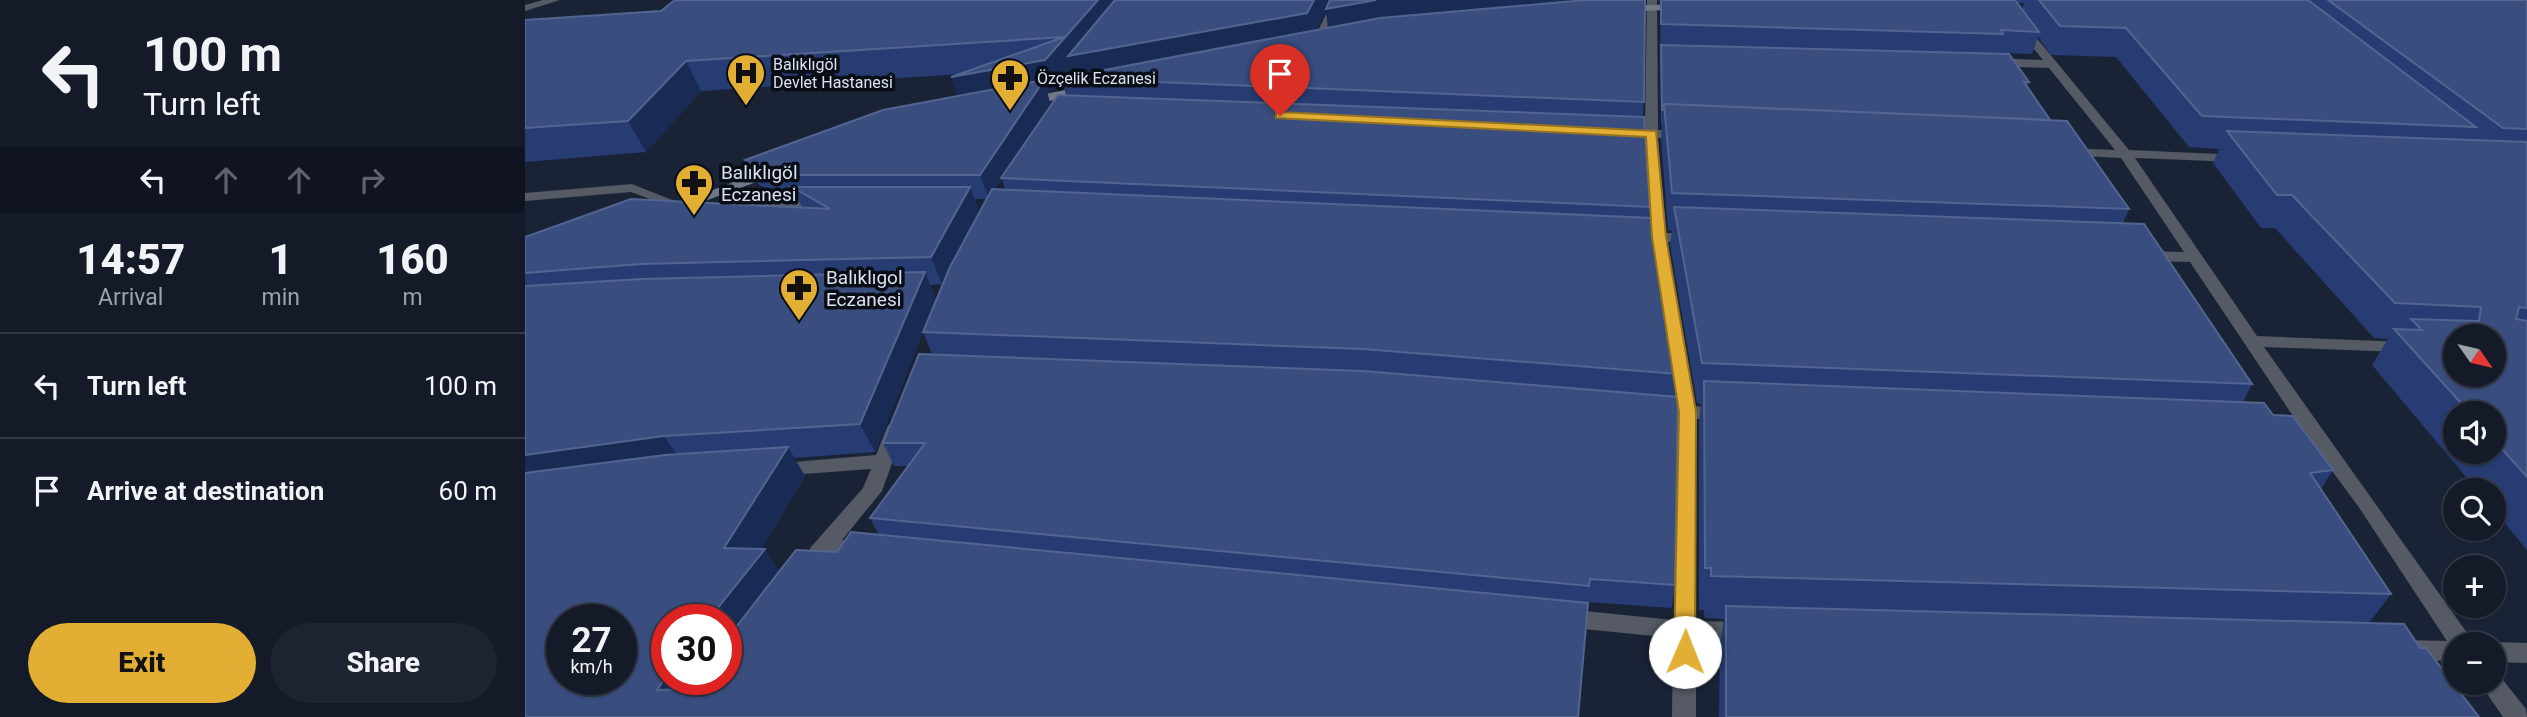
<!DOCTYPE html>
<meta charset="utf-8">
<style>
:root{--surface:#141a28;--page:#1d2330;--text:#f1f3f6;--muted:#9da1a8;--line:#333845;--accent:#e2af34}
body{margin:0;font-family:Roboto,sans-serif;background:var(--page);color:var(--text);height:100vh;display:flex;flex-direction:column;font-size:26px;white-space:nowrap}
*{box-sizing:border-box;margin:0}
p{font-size:23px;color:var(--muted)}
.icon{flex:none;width:38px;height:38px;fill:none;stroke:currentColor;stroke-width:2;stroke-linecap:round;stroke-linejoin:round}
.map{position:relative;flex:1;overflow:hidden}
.panel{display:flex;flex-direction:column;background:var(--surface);width:525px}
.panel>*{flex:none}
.hud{background:#141a28;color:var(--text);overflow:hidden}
.needle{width:46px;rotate:124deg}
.controls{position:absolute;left:1918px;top:324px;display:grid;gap:14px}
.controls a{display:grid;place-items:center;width:63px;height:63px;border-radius:50%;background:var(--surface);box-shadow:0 2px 5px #0004,0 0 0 2px var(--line);font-size:35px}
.speed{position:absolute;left:21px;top:604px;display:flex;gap:14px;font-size:35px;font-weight:700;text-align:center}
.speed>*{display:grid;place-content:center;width:91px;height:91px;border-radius:50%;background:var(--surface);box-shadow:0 2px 5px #0004,0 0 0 2px var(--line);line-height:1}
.speed small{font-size:18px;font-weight:400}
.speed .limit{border:10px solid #d22;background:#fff;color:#111}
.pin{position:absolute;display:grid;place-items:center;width:60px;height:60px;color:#fff;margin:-72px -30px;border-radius:50% 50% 50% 0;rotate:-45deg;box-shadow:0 0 7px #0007}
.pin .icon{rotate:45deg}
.me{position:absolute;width:77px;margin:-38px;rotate:1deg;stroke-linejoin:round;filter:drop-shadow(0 0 5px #0008)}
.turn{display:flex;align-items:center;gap:24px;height:147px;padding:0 28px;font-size:32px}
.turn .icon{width:91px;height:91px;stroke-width:2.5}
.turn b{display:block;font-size:49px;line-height:60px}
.lanes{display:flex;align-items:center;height:66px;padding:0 28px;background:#0003;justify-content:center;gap:35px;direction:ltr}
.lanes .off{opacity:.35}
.eta{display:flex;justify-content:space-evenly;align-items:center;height:119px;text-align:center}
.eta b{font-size:42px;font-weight:800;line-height:49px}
.primary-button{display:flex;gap:14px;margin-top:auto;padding:14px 28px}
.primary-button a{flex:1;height:80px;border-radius:42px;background:var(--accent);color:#111;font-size:28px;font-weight:800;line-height:80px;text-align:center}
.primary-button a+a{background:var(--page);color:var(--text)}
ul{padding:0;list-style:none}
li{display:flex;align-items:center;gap:21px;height:105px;padding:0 28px;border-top:2px solid var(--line)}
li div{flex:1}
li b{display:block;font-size:26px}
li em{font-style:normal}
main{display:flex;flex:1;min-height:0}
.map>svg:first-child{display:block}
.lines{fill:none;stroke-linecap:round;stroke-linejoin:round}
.lane{fill:#555a64;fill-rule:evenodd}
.street{fill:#555a64;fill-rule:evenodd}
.secondary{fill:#717989;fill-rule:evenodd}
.wall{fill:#263c72;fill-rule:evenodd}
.shaded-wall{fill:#192b55}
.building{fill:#394e7f;stroke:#526591;stroke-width:2;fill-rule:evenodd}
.route{fill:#e2af34;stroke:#937222;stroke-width:2}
.labels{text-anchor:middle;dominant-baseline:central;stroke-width:7;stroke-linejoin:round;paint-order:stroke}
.far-poi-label{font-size:16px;fill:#dae0ed;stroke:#090d15;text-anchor:start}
.poi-label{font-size:19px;fill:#dae0ed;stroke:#090d15;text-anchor:start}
</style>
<main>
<section class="panel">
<div class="hud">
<div class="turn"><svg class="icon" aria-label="left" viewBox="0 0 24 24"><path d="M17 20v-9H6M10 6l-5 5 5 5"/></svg><div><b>100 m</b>Turn left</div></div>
<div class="lanes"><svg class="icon" aria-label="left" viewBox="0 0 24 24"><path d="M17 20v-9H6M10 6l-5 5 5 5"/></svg><svg class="icon off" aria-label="ahead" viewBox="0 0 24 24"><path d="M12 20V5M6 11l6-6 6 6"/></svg><svg class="icon off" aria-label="ahead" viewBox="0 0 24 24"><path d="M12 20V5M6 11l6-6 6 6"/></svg><svg class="icon off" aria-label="right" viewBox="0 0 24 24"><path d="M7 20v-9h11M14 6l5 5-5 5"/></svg></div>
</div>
<div class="eta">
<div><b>14:57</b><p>Arrival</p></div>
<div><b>1</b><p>min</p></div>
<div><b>160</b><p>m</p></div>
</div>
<ul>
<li><svg class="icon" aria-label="left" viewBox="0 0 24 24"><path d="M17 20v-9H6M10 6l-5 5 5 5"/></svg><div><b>Turn left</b></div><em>100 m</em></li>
<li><svg class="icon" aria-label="arrive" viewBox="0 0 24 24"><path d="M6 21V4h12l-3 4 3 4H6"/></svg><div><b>Arrive at destination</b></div><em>60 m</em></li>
</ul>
<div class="primary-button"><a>Exit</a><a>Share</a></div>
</section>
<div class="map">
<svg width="2002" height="717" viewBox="0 0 2002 717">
<rect width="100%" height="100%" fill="#1a2336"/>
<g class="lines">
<g class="lane">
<path d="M 18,0 L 35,0 L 0,11 L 0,5 Z"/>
<path d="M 107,184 L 162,206 L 155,210 L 106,192 L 0,201 L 0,193 Z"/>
</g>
<g class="street">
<path d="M 808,0 L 818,0 L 799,43 L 789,45 L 787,43 Z"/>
<path d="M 1122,0 L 1132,0 L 1133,130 L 1158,131 L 1165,135 L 1158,139 L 1133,138 L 1141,233 L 1169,233 L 1177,238 L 1169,243 L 1142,242 L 1170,406 L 1197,408 L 1206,414 L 1197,420 L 1171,419 L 1171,621 L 1220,622 L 1228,624 L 1231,631 L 1228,638 L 1220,640 L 1171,640 L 1171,717 L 1147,717 L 1148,638 L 1039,627 L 1031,624 L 1028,618 L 1031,612 L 1039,609 L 1149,620 L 1153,417 L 1131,416 L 1122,410 L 1131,404 L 1152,405 L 1127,241 L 1107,241 L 1099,236 L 1107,231 L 1126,232 L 1120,137 L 1099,136 L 1092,132 L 1099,128 L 1120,129 Z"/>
<path d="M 1496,23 L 1500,24 L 1604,150 L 1716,155 L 1718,158 L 1711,162 L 1610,158 L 1732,336 L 1930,344 L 1930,354 L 1739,347 L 1945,637 L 1949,644 L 1930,644 L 1930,661 L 1881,660 L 1873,657 L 1869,650 L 1873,643 L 1881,640 L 1922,641 L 1833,506 L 1787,444 L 1753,442 L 1750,437 L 1753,432 L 1778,431 L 1665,262 L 1617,261 L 1609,256 L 1617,251 L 1659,252 L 1596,158 L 1538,155 L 1538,149 L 1543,148 L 1590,150 L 1524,68 L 1468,66 L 1462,62 L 1468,58 L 1518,60 L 1490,26 Z"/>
<path d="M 299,200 L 304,201 L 304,207 L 208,209 L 201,205 L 208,201 Z"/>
<path d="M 370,424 L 377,425 L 379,430 L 357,491 L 317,540 L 346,544 L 349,550 L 346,556 L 338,558 L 305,555 L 294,561 L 286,559 L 283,553 L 286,547 L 338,488 L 346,469 L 252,476 L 245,474 L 242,469 L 245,464 L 351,455 L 363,425 Z"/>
<path d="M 1969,642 L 2002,643 L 2002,663 L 1969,662 L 1969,644 L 1964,644 Z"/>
<path d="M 1969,673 L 1974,675 L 2001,709 L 2002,717 L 1978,717 L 1954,682 L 1969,682 Z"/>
</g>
<g class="secondary">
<path d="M 1157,4 L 1162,7 L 1161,9 L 1097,12 L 1092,9 L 1097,6 Z"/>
<path d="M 565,85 L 571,89 L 569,92 L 500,106 L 494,102 L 500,98 Z"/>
<path d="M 251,166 L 258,170 L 256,173 L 147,213 L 137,213 L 135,210 Z"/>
</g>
</g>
<g class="wall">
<path d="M 1121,0 L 1118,117 L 1125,207 L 1124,218 L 1152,374 L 1150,397 L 1150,585 L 1147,608 L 1063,602 L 1054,717 L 0,717 L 0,237 L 277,207 L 273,199 L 258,199 L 233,184 L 220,160 L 432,96 L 436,74 L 176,91 L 121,152 L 0,162 L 0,20 L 136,11 ZM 801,10 L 803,28 L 791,30 ZM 546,68 L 548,76 L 538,78 ZM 537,79 L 541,95 L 489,160 L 525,103 L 522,91 L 528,90 ZM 477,179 L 480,189 L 470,189 ZM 450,199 L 461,199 L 454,212 ZM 417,284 L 411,300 L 405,285 ZM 398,332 L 407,354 L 358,443 L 369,466 L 383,466 L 345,518 L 354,535 L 312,552 L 255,572 L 236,549 L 280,476 L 269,458 L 350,452 ZM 142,620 L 201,620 L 201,679 L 142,679 Z"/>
<path d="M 1133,0 L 2002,0 L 2002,550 L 1969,510 L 1969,490 L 1952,490 L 1847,365 L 1863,339 L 1849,338 L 1750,228 L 1736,228 L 1688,163 L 1694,149 L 1664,147 L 1591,57 L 1526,55 L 1513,37 L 1507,54 L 1473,53 L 1473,54 L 1504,82 L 1503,87 L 1525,120 L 1604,209 L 1598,223 L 1727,384 L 1718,402 L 1748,415 L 1808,470 L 1796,489 L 1866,594 L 1844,623 L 1895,648 L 1954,717 L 1194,717 L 1195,643 L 1199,619 L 1179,618 L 1179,610 L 1174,610 L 1174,422 L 1176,404 L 1172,403 L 1145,245 L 1147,231 L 1143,230 L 1136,139 L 1137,126 L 1136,125 L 1135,59 L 1136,2 ZM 1492,3 L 1499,3 L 1497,9 ZM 1930,413 L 1969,413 L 1969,452 L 1930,452 Z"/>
</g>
<g class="shaded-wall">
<path d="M 573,0 L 1121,0 L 804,37 L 801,10 L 785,41 L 549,79 L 546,68 L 538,78 L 537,78 L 537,79 L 528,90 L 522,91 L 525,103 L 464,199 L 455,175 L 436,108 L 426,77 L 520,60 Z"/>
<path d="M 161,61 L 176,91 L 121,152 L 103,121 Z"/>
<path d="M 445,187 L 455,213 L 417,284 L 406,257 Z"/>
<path d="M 400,272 L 411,300 L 350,452 L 335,424 Z"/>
<path d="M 139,436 L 159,465 L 0,487 L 0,455 Z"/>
<path d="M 263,447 L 280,476 L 224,570 L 240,549 L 259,579 L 201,653 L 201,620 L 183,620 L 199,548 Z"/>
<path d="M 1063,603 L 1054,717 L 1053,717 Z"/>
<path d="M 142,675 L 142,679 L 182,679 L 158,717 L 132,690 Z"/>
</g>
<g class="building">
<path d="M 150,0 L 573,0 L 520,60 L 426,77 L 539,37 L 161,61 L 103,121 L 0,128 L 0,20 L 136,11 Z"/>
<path d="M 590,0 L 789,0 L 782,13 L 543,56 Z"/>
<path d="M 805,0 L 851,0 L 801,9 Z"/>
<path d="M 1061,0 L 1120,0 L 1119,102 L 537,78 L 855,18 Z"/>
<path d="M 1136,0 L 1490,0 L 1514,32 L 1476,30 L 1478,34 L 1136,24 Z"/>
<path d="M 1514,0 L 1783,0 L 1951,127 L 1677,116 L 1601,28 L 1535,26 Z"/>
<path d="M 1803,0 L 2002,0 L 2002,129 L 1978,128 Z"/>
<path d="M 1136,45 L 1484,54 L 1504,82 L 1499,82 L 1525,120 L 1139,104 L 1138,110 L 1137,110 Z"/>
<path d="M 519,80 L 455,175 L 246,175 L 220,160 L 358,110 Z"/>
<path d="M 533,95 L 1119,117 L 1125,207 L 476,178 Z"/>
<path d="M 1139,104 L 1542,121 L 1604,209 L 1147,193 Z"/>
<path d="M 1702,131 L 2002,142 L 2002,308 L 1994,307 L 1991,319 L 2002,321 L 2002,477 L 1969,440 L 1969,413 L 1945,413 L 1869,329 L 1897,330 L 1886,319 L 1954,321 L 1956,307 L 1870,303 L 1767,195 L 1752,195 ZM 1930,336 L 1969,336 L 1969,374 L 1930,374 Z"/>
<path d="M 267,187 L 445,187 L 406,257 L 116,264 L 0,273 L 0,237 L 106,199 L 305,209 Z"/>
<path d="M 467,189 L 1127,218 L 1152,374 L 838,349 L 398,332 L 425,267 Z"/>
<path d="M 1149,207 L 1619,224 L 1727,384 L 1177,363 Z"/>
<path d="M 400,272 L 335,424 L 139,436 L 0,455 L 0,286 L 116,279 Z"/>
<path d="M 394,354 L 838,371 L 1153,397 L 1150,585 L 1065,579 L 1064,586 L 345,518 L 400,443 L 358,443 Z"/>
<path d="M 1179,381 L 1739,403 L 1748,415 L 1768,416 L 1808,470 L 1785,473 L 1866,594 L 1186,576 L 1186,568 L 1180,568 Z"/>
<path d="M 263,447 L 199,548 L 240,549 L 183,620 L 142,620 L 142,675 L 132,690 L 163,689 L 171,679 L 201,679 L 201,640 L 271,550 L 312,552 L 326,532 L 1063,603 L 1053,717 L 0,717 L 0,473 L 140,455 ZM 37,620 L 96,620 L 96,679 L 37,679 Z"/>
<path d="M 1201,606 L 1879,624 L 1895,648 L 1901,648 L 1954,717 L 1201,717 Z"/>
</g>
<path class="route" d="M 755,112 L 1131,131 L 1141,237 L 1171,412 L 1170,652 L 1167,658 L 1160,660 L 1152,658 L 1149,652 L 1154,412 L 1127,237 L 1121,137 L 751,118 L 751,113 Z"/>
<defs>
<symbol id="hospital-pin" viewBox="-11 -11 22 30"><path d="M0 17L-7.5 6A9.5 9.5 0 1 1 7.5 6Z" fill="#e2af34" stroke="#090d15"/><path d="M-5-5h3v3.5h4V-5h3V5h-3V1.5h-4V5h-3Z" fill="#111"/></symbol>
<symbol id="pharmacy-pin" viewBox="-11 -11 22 30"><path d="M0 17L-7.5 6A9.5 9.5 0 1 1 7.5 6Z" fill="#e2af34" stroke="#090d15"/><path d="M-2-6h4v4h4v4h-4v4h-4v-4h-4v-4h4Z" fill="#111"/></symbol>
</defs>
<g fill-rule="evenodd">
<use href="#hospital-pin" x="199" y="51" width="44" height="60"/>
<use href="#pharmacy-pin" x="463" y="56" width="44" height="60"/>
<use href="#pharmacy-pin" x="147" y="161" width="44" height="60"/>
<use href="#pharmacy-pin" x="252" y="266" width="44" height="60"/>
</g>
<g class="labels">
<g class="far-poi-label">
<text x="248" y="64">Balıklıgöl<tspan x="248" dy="18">Devlet Hastanesi</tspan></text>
<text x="512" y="78">Özçelik Eczanesi</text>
</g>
<g class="poi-label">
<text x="196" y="172">Balıklıgöl<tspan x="196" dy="22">Eczanesi</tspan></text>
<text x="301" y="277">Balıklıgol<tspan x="301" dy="22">Eczanesi</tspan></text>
</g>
</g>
</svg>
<div class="controls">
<a><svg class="needle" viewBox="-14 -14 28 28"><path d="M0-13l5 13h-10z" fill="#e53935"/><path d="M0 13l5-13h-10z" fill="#9da1a8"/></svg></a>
<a><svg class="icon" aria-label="sound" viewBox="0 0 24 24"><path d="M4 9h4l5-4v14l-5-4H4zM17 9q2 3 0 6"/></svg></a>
<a><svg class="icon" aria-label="search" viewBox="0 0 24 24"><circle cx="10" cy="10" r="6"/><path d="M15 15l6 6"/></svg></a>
<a>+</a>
<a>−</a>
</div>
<div class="speed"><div>27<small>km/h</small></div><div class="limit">30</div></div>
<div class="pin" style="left:755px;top:116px;background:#d93025"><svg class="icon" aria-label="arrive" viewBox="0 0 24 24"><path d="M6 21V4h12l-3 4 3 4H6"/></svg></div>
<svg class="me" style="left:1160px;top:652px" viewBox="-20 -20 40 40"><circle r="19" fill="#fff"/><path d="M0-13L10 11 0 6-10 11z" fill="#e2af34"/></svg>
</div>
</main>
